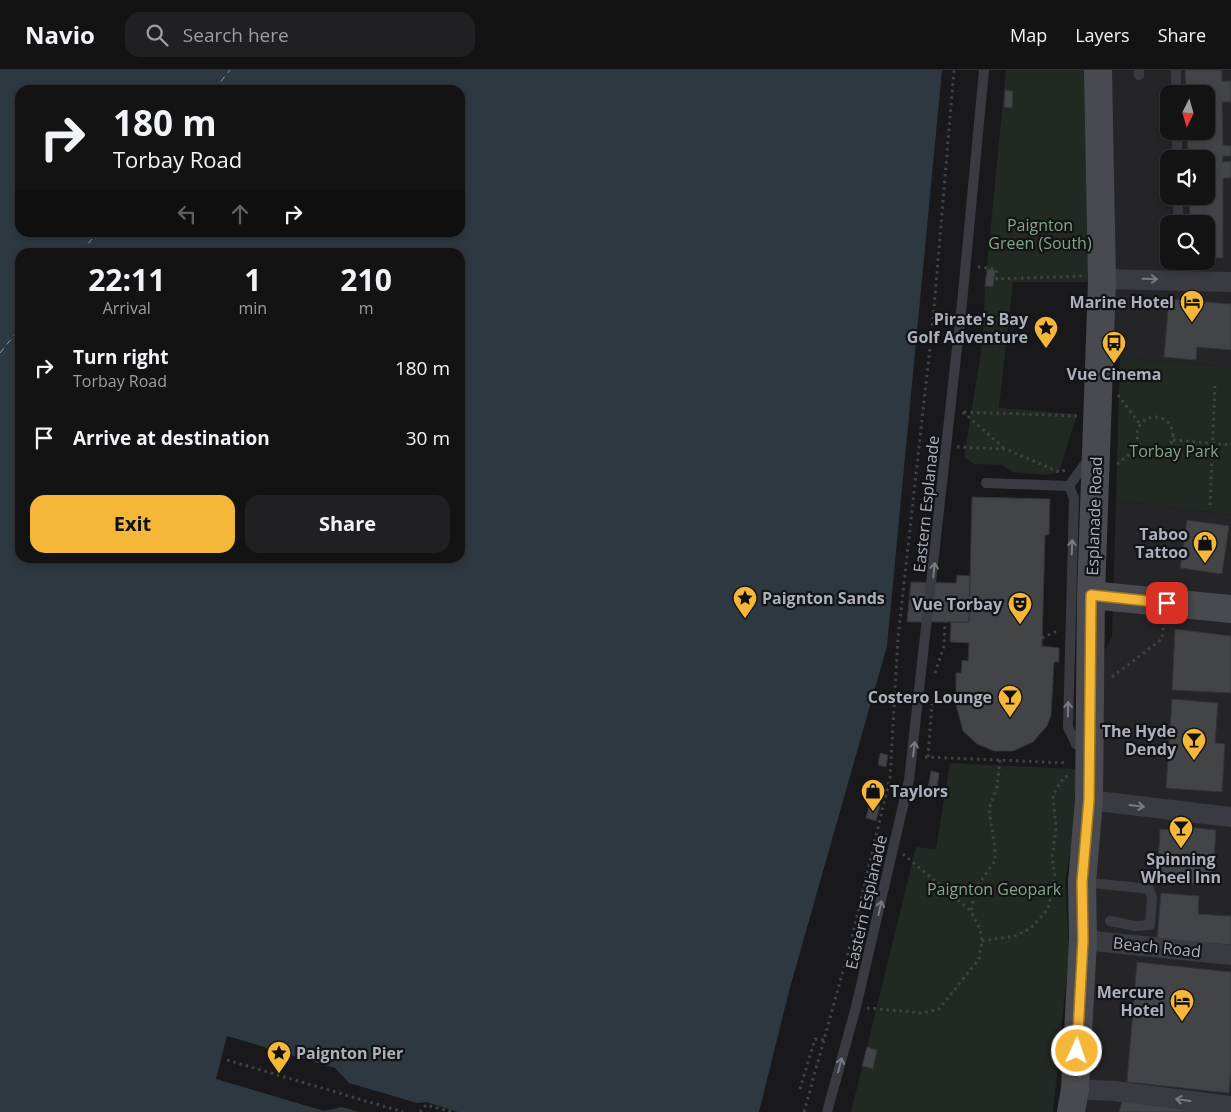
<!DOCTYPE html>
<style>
:root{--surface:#131314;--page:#202022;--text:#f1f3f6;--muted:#9d9ea0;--line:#323234;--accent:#f4b738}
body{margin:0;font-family:"Open Sans",sans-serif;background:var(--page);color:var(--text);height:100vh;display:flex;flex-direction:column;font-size:19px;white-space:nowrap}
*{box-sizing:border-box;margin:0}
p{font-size:16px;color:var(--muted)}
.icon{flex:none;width:28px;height:28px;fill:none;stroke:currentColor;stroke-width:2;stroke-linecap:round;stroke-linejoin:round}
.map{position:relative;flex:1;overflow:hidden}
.details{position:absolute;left:15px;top:178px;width:450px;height:315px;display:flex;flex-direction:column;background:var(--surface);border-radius:15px;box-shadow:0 2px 8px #0003,0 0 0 1px var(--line)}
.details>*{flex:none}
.banner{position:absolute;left:15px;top:15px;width:450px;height:152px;border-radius:15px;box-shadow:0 2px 8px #0003,0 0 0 1px var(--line);background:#131314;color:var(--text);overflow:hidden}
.needle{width:32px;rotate:185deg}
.controls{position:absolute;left:1160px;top:15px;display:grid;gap:10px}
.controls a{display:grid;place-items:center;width:55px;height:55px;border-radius:10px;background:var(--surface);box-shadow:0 2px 8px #0003,0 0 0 1px var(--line);font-size:25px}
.pin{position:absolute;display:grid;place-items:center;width:42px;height:42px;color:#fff;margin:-21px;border-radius:10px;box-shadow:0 2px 8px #0006}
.me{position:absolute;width:55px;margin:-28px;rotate:3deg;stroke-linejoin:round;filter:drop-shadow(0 0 4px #0008)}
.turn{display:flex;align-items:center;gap:18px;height:105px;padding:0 15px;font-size:22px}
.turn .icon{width:65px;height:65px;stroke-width:2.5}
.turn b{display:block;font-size:35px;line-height:42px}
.lanes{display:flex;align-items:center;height:48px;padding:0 15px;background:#0003;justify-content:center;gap:25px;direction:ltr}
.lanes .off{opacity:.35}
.eta{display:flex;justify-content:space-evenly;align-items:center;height:85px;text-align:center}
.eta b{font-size:30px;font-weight:700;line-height:35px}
.button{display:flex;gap:10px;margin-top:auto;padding:10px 15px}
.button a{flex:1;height:58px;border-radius:15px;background:var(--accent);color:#111;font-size:20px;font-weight:700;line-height:58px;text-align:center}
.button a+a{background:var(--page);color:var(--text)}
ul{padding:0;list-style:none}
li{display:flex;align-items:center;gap:15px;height:70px;padding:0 15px}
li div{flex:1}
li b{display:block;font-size:19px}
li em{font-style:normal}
header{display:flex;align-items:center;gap:30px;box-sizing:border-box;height:70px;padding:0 25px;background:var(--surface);border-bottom:1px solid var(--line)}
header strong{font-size:24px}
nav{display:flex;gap:28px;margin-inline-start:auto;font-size:18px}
.search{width:350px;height:45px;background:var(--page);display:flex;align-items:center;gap:12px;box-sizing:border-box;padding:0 18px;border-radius:15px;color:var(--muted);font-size:19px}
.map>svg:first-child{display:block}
.built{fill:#252528;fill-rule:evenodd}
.green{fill:#212922}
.water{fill:#2e3840;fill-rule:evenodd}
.pier{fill:#19191b}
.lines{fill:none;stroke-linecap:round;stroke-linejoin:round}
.ferry{stroke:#829db6;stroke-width:1;stroke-dasharray:6 5;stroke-linecap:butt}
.building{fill:#434448;stroke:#333337}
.path{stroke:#404247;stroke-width:3;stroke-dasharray:2.5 4;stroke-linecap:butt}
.lane{stroke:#3a3b40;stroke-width:10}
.street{stroke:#3a3b40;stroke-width:20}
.secondary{stroke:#484a50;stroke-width:28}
.oneway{stroke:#787b84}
.route-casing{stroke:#9f7724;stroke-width:12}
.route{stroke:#f4b738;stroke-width:9}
.labels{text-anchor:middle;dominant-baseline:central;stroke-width:4.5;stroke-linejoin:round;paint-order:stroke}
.park-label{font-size:16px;fill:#82a685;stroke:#141416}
.poi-label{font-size:16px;font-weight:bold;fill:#abb0bb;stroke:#141416;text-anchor:end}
.street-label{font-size:16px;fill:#abb0bb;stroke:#141416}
</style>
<header>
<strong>Navio</strong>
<div class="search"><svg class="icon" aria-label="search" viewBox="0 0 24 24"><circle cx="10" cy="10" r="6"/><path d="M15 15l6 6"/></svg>Search here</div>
<nav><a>Map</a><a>Layers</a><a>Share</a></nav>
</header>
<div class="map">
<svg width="1231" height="1042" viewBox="0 0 1231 1042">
<rect width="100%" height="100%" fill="#19191b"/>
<g class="built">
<path d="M 1098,0 L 1231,0 L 1231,297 L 1120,288 L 1099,289 ZM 1169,24 L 1206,24 L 1206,61 L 1169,61 ZM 1169,89 L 1206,89 L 1206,126 L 1169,126 ZM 1169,154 L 1206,154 L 1206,191 L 1169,191 Z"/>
<path d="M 1116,430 L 1231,445 L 1231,1042 L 1071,1042 L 1088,674 L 1104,616 L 1105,581 L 1112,566 Z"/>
</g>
<g class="green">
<path d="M 1006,0 L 1085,0 L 1089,212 L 1013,212 L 999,338 L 1077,344 L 1059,402 L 1046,405 L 1013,402 L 1002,395 L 974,394 L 964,387 L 983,270 L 985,216 Z"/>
<path d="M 1120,288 L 1231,297 L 1231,445 L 1116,430 Z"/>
<path d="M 950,693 L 1076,699 L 1073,767 L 1065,811 L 1069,883 L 1053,1042 L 851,1042 L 916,777 L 936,779 Z"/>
</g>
<path class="water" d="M 0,0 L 942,0 L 887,576 L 789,921 L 759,1042 L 0,1042 ZM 20,20 L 460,20 L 460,162 L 20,162 ZM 20,182 L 460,182 L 460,488 L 20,488 Z"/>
<path class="pier" d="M 227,966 L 335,998 L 349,1013 L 417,1033 L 426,1032 L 458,1042 L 359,1042 L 342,1037 L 324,1041 L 216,1009 Z"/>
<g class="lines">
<g class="ferry">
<path d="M 214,20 L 230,0"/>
<path d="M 81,182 L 98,162"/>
<path d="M 0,283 L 20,258"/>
</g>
</g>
<g class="building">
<path d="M 1185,0 L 1222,0 L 1222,11 L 1231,11 L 1231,32 L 1222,32 L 1223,75 L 1231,76 L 1231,86 L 1223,86 L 1222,92 L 1231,91 L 1231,108 L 1223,108 L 1223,188 L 1206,188 L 1206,154 L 1190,154 L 1189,126 L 1206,126 L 1206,89 L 1188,89 L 1187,61 L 1206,61 L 1206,24 L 1186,24 Z"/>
<path d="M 1005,20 L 1013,21 L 1012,38 L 1004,37 Z"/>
<path d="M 987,199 L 995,200 L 993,217 L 985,216 Z"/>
<path d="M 1169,229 L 1231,234 L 1231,280 L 1197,277 L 1196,290 L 1164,287 Z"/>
<path d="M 972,427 L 1050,429 L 1049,465 L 1045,465 L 1042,576 L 1059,578 L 1059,592 L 1054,592 L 1051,645 L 1047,656 L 1033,672 L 1013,681 L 994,681 L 977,674 L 963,661 L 956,635 L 956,603 L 961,603 L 962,590 L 968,591 L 969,573 L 950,572 L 951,552 L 969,552 Z"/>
<path d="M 1187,450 L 1229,456 L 1222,504 L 1180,498 Z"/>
<path d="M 957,505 L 970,506 L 969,552 L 907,552 L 911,512 L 956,513 Z"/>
<path d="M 1175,559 L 1231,566 L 1231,623 L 1172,620 Z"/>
<path d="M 1172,629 L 1218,633 L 1215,673 L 1225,674 L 1222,722 L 1166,718 Z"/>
<path d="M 880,683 L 888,685 L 886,697 L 878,695 Z"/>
<path d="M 931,701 L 939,703 L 937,719 L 928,718 Z"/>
<path d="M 870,733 L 880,736 L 876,751 L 866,748 Z"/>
<path d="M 1185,757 L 1216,760 L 1213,803 L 1196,802 L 1195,814 L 1157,811 L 1160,759 L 1185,761 Z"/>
<path d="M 1161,823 L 1199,826 L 1198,844 L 1231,846 L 1231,875 L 1157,869 Z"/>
<path d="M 1137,892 L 1231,902 L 1231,1001 L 1229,1023 L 1127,1012 Z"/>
<path d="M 867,977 L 877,980 L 873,999 L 862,996 Z"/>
<path d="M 1122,1031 L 1206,1042 L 1119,1042 Z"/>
</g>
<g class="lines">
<g class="path">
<path d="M 978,197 L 996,199 L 997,209 L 1082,206"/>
<path d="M 1118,325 L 1140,354"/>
<path d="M 963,342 L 1005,379"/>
<path d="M 964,342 L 1077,346"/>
<circle cx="1155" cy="365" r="18"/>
<path d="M 1173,370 L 1231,375"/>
<path d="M 957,377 L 1006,379 L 1059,402 L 1066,400"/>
<path d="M 1117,394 L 1140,376"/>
<path d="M 1210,435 L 1215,316"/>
<path d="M 1042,568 L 1057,561"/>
<path d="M 935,603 L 944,576 L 945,552"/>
<path d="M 1112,607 L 1162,569 L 1164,553"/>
<path d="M 925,687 L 1068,693"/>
<path d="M 928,687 L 932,634"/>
<path d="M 903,784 L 971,841"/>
<path d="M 982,871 L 1015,866 L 1031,858 L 1048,839 L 1055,806 L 1052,788 L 1056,759 L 1053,725 L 1064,707 L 1069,706"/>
<path d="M 867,938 L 922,943 L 939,939 L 979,889 L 982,871 L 980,859 L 971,842 L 975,819 L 995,791 L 995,779 L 989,739 L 997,717 L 1000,690"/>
<path d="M 227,990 L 403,1042"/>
<path d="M 800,1019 L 815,969 L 825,970"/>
<path d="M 420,1042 L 426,1035 L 452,1042"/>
<path d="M 804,1042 L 851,872 L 890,707 L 898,568 L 933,250 L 954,0"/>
</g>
<g class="lane">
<path d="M 1139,0 L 1139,5"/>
<path d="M 1176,0 L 1176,24"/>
<path d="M 1177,61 L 1177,89"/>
<path d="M 1178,126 L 1178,154"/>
<path d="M 1179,191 L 1179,210"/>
<path d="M 986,413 L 1069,416"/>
<path d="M 1087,674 L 1076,674 L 1068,657 L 1074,428 L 1069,416 L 1090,387"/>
<path d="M 1083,812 L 1149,819 L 1152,828 L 1150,855 L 1135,856 L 1110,851"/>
<path d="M 827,1042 L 856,937 L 909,710 L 962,233 L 984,0"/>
</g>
<g class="street">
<path d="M 1101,209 L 1231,212"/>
<path d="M 1089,730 L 1231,747"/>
<path d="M 1083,870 L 1231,885"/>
<path d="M 1075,1019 L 1114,1021 L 1231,1036"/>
</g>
<g class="secondary">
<path d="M 1091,525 L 1231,539"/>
<path d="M 1071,1042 L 1075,1019 L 1083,870 L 1082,812 L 1089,730 L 1091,525 L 1102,211 L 1098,0"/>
</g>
</g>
<defs><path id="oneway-shaft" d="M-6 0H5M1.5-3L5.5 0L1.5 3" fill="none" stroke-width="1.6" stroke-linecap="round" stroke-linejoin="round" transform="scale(1.25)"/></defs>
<g class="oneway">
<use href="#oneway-shaft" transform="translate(1150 209) rotate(1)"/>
<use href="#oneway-shaft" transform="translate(1072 477) rotate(-88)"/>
<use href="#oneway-shaft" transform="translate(934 500) rotate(-84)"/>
<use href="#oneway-shaft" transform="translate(1068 639) rotate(-89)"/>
<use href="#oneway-shaft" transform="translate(914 679) rotate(-83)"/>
<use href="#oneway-shaft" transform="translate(1137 736) rotate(7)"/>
<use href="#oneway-shaft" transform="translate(880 838) rotate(-77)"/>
<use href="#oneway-shaft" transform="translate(840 995) rotate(-75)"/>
<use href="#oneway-shaft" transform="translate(1183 1030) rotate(-172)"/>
</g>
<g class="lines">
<defs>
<path id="route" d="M 1077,981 L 1083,870 L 1082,812 L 1089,730 L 1091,525 L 1167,533"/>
</defs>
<use href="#route" class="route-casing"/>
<use href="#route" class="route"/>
</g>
<defs>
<symbol id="hotel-pin" viewBox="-11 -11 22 30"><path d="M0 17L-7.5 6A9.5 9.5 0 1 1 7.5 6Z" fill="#f4b738" stroke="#141416"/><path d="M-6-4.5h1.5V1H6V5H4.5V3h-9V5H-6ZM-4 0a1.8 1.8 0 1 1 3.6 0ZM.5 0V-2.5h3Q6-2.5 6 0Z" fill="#111"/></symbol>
<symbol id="sight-pin" viewBox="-11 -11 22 30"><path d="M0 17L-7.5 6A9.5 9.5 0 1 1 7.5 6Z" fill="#f4b738" stroke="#141416"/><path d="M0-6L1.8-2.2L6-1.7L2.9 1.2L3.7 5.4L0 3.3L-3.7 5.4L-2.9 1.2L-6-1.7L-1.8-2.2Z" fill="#111"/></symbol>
<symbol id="bus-pin" viewBox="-11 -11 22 30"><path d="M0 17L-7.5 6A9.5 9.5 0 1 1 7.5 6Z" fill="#f4b738" stroke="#141416"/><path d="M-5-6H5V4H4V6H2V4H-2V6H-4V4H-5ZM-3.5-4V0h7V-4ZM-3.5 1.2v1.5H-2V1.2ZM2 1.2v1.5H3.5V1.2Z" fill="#111"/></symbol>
<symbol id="shop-pin" viewBox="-11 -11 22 30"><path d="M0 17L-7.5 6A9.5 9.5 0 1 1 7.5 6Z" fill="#f4b738" stroke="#141416"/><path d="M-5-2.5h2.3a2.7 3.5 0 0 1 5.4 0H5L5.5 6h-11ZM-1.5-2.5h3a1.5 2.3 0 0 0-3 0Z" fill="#111"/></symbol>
<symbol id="theatre-pin" viewBox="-11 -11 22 30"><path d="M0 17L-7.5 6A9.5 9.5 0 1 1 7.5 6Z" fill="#f4b738" stroke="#141416"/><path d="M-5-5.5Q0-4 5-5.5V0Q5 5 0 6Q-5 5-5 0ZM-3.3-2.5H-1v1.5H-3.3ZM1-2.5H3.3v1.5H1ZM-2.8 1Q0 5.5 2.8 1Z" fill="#111"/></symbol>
<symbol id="bar-pin" viewBox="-11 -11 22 30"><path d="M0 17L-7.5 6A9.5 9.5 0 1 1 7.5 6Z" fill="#f4b738" stroke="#141416"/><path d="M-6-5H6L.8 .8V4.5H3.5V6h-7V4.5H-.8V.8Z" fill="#111"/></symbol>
</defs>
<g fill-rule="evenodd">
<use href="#hotel-pin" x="1178" y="218" width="28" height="38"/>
<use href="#sight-pin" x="1032" y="244" width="28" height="38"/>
<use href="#bus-pin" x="1100" y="259" width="28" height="38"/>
<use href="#shop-pin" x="1191" y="459" width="28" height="38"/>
<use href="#sight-pin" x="731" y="514" width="28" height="38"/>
<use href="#theatre-pin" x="1006" y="520" width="28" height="38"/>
<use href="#bar-pin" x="996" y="613" width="28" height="38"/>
<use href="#bar-pin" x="1180" y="656" width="28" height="38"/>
<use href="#shop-pin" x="859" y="707" width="28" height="38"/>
<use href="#bar-pin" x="1167" y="744" width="28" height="38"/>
<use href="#hotel-pin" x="1168" y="917" width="28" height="38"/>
<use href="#sight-pin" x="265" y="969" width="28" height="38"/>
</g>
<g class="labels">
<g class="park-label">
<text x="1040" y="155">Paignton<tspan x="1040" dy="18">Green (South)</tspan></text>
<text x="1174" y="381">Torbay Park</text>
<text x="994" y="819">Paignton Geopark</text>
</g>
<g class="poi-label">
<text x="1174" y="232">Marine Hotel</text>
<text x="1028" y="249">Pirate's Bay<tspan x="1028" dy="18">Golf Adventure</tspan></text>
<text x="1114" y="304" text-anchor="middle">Vue Cinema</text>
<text x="1188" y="464">Taboo<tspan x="1188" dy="18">Tattoo</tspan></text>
<text x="762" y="528" text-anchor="start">Paignton Sands</text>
<text x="1002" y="534">Vue Torbay</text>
<text x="992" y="627">Costero Lounge</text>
<text x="1176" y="661">The Hyde<tspan x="1176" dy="18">Dendy</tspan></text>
<text x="890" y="721" text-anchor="start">Taylors</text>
<text x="1181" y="789" text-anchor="middle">Spinning<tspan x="1181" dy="18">Wheel Inn</tspan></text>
<text x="1164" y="922">Mercure<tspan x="1164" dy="18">Hotel</tspan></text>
<text x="296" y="983" text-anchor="start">Paignton Pier</text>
</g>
<g class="street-label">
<text transform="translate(926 434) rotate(-84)">Eastern Esplanade</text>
<text transform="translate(1094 446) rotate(-88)">Esplanade Road</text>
<text transform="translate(866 832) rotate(-77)">Eastern Esplanade</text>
<text transform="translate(1157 877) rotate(6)">Beach Road</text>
</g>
</g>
</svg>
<div class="controls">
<a><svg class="needle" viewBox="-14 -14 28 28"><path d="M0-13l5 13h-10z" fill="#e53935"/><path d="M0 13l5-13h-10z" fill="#9d9ea0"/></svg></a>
<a><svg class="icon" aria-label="sound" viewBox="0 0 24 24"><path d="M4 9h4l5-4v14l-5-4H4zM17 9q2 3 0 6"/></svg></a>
<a><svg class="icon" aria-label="search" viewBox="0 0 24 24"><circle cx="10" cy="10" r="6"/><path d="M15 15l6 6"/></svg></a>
</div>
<div class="pin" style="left:1167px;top:533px;background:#d93025"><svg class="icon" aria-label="arrive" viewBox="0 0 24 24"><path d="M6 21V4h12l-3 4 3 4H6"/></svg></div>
<svg class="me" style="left:1077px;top:981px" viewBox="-20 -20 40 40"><circle r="17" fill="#f4b738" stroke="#fff" stroke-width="3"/><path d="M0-11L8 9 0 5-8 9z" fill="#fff"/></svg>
<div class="banner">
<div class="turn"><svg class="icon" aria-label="right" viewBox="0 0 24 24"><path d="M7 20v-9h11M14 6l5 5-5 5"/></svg><div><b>180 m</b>Torbay Road</div></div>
<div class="lanes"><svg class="icon off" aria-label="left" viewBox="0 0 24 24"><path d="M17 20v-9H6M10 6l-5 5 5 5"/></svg><svg class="icon off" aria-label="ahead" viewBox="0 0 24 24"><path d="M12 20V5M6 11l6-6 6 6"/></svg><svg class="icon" aria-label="right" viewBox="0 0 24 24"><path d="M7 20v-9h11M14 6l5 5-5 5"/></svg></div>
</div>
<section class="details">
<div class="eta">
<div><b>22:11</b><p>Arrival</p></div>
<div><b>1</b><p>min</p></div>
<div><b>210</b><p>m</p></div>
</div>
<ul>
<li><svg class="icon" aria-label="right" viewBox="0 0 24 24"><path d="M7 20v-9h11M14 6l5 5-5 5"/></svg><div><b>Turn right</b><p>Torbay Road</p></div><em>180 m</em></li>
<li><svg class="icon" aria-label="arrive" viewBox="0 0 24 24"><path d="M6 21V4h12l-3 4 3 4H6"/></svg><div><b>Arrive at destination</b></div><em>30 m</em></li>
</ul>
<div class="button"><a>Exit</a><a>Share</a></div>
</section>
</div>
